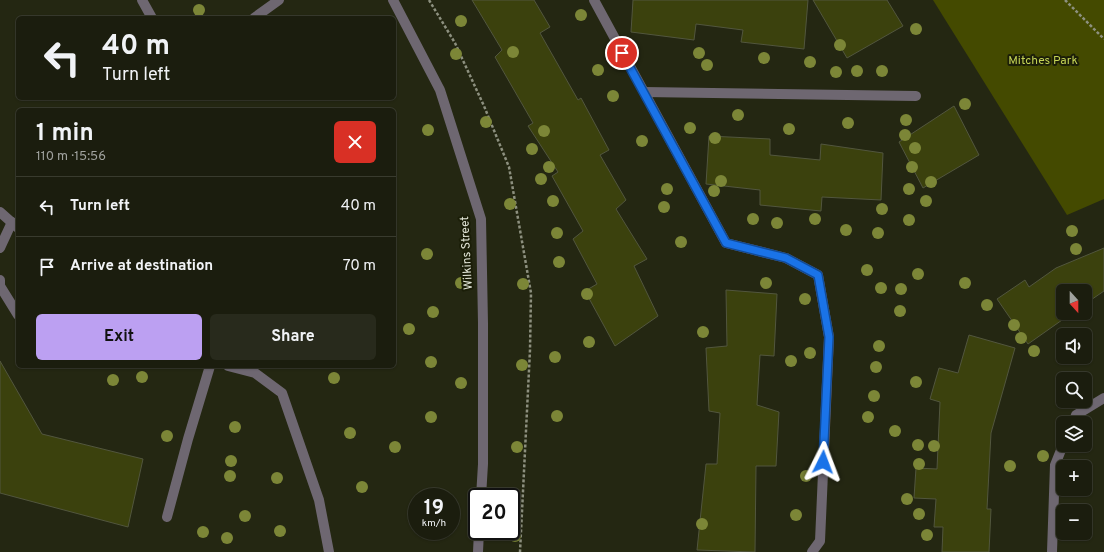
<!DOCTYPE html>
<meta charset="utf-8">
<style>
:root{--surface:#1b1d0e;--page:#282a1c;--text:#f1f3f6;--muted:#a0a29e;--line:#393b2e;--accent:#bca0f2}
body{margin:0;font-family:Overpass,sans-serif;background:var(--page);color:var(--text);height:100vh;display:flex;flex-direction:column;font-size:15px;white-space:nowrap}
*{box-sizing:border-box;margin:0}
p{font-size:13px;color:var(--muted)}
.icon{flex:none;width:22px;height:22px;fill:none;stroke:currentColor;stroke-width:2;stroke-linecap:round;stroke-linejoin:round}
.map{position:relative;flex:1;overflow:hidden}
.details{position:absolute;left:16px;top:108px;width:380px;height:260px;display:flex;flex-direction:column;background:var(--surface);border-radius:6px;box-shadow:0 1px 3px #0004,0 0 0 1px var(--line)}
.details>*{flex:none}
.hud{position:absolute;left:16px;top:16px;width:380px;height:84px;border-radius:6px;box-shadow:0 1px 3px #0004,0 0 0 1px var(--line);background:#1b1d0e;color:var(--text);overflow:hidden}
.needle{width:26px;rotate:159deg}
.tools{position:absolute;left:1056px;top:284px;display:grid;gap:8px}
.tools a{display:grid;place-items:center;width:36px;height:36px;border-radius:6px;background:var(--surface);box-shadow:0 1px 3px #0004,0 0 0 1px var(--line);font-size:20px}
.speed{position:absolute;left:408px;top:488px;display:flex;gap:8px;font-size:20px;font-weight:700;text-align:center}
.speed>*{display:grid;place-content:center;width:52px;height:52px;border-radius:50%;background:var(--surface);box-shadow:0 1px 3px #0004,0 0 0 1px var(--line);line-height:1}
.speed small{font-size:10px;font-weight:400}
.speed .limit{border:2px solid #111;border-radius:6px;background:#fff;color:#111}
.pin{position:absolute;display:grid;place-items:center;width:34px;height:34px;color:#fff;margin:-17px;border:2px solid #fff;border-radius:50%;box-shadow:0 1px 4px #0007}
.me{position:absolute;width:44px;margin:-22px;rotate:3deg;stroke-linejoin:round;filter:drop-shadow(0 0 3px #0008)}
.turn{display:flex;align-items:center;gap:14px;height:84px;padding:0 20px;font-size:18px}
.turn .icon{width:52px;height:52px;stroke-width:2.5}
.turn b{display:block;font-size:28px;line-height:34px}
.round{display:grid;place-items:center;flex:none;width:42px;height:42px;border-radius:6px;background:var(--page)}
.head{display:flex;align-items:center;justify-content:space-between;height:68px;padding:0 20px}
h1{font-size:24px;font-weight:700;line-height:30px}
.action{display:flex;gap:8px;margin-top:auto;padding:8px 20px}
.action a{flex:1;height:46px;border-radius:6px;background:var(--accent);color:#111;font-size:16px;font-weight:700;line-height:46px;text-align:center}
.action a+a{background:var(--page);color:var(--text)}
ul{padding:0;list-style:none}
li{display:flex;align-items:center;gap:12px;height:60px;padding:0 20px;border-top:1px solid var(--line)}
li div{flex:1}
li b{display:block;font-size:15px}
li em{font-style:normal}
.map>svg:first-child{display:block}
.green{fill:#444a00}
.building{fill:#3b410d;stroke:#52563e}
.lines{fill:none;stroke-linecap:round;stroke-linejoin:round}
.path{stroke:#8d907f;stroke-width:2.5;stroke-dasharray:3 2;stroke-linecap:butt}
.service{stroke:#6e6771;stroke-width:10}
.minor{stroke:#6e6771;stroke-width:10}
.tertiary{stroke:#6e6771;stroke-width:10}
.tree{fill:#7c8637}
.route-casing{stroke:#114b97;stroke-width:10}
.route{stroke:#1a73e8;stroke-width:7}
.labels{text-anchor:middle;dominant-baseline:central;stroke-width:4;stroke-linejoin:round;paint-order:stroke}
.park-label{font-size:12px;fill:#c4d355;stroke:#1b1e08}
.street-label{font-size:12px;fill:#e3e6d8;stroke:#1b1e08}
</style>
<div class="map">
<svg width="1104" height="552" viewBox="0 0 1104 552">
<rect width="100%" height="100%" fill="#242712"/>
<path class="green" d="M 933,0 L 1104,0 L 1104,199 L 1067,215 Z"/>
<g class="building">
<path d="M 472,0 L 534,0 L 550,27 L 540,33 L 578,100 L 581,98 L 609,150 L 600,155 L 626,200 L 616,209 L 647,259 L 634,266 L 658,316 L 615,346 L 585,291 L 597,284 L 573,239 L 583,231 L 552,176 L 558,172 L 528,126 L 533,123 L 495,57 L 502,50 Z"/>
<path d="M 633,0 L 808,0 L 804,49 L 741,42 L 743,30 L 696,24 L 694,40 L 631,32 Z"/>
<path d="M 813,0 L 887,0 L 903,26 L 847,58 Z"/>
<path d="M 954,106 L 979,155 L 923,188 L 899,142 Z"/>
<path d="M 709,136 L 770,139 L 770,155 L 820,160 L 821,144 L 883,153 L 881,200 L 822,197 L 821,211 L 760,205 L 760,190 L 706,184 Z"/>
<path d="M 1104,248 L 1104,291 L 1085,304 L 1085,291 L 1063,291 L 1063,313 L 1072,313 L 1028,344 L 997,299 L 1025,280 L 1029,287 L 1056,268 Z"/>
<path d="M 726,290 L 777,294 L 774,356 L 760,355 L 757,405 L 779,412 L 776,466 L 756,466 L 755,552 L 697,550 L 706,464 L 717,464 L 720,413 L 709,411 L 706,348 L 727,346 Z"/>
<path d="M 969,335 L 1015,348 L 991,433 L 987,509 L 991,509 L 989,552 L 942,552 L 943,527 L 934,527 L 936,499 L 914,498 L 916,468 L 937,469 L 940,402 L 930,399 L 939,368 L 958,373 Z"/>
<path d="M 0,361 L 42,434 L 143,459 L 128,527 L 0,493 Z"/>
</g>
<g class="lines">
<g class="path">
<path d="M 429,0 L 455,43 L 484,106 L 509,167 L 531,293 L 530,350 L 520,552"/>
<path d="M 1065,0 L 1104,39"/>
</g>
<g class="service">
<path d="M 142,0 L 152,18"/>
<path d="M 594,0 L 726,243 L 786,258 L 818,275 L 829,337 L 820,541 L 812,552"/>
<path d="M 254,18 L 279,0"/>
<path d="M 644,92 L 916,96"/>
<path d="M 0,212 L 18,228"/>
<path d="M 0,248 L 12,222"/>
<path d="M 0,280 L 0,286 L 18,315"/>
<path d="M 228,366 L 255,373 L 282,393 L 319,500 L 329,552"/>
<path d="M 167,517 L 188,439 L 210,366"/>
</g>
<g class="minor">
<path d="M 1073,423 L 1076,415 L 1104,398"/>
<path d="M 1052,552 L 1055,465 L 1063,445"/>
</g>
<g class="tertiary">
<path d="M 393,0 L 440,90 L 481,219 L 483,323 L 483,464 L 481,497"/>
<path d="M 478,552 L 479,531"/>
</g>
</g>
<g class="tree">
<circle cx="199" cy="10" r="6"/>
<circle cx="581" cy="15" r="6"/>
<circle cx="461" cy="21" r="6"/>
<circle cx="916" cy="29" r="6"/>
<circle cx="840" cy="45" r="6"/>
<circle cx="513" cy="52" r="6"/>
<circle cx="699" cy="53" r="6"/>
<circle cx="456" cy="54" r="6"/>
<circle cx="764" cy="58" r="6"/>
<circle cx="810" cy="62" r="6"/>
<circle cx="707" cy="65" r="6"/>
<circle cx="598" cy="70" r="6"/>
<circle cx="857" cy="71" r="6"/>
<circle cx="882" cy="71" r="6"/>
<circle cx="836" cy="72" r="6"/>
<circle cx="613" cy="96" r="6"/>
<circle cx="965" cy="104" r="6"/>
<circle cx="738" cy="115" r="6"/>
<circle cx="906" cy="120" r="6"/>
<circle cx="486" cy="122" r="6"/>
<circle cx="848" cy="123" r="6"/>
<circle cx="690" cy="128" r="6"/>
<circle cx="789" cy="129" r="6"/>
<circle cx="428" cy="130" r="6"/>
<circle cx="544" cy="131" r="6"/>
<circle cx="905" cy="135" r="6"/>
<circle cx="715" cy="138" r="6"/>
<circle cx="642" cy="141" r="6"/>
<circle cx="915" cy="148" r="6"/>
<circle cx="532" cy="149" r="6"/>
<circle cx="549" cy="167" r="6"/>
<circle cx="912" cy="167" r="6"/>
<circle cx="541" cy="179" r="6"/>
<circle cx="721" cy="181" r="6"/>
<circle cx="931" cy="182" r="6"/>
<circle cx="667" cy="189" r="6"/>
<circle cx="909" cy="189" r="6"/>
<circle cx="714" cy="191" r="6"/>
<circle cx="553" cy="201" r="6"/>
<circle cx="926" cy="201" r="6"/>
<circle cx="510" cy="204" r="6"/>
<circle cx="664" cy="207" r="6"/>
<circle cx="882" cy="209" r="6"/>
<circle cx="753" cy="219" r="6"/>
<circle cx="815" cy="219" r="6"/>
<circle cx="909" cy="220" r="6"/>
<circle cx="777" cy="223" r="6"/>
<circle cx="846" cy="230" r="6"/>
<circle cx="1072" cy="231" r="6"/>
<circle cx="557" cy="233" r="6"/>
<circle cx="878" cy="233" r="6"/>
<circle cx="681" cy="242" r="6"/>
<circle cx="1076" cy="249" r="6"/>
<circle cx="427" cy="254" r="6"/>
<circle cx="559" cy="262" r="6"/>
<circle cx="867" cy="270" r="6"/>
<circle cx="918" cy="274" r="6"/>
<circle cx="461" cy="283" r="6"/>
<circle cx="766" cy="283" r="6"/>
<circle cx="965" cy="283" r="6"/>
<circle cx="523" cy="284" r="6"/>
<circle cx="881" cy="288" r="6"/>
<circle cx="901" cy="289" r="6"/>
<circle cx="587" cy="294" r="6"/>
<circle cx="805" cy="299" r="6"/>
<circle cx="987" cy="305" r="6"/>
<circle cx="900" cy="311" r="6"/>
<circle cx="433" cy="312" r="6"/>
<circle cx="1014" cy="325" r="6"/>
<circle cx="409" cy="329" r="6"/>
<circle cx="703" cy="332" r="6"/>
<circle cx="1021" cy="338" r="6"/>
<circle cx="589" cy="342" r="6"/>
<circle cx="879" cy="346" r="6"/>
<circle cx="1034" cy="351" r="6"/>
<circle cx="810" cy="353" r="6"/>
<circle cx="555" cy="357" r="6"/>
<circle cx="791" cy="361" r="6"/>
<circle cx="431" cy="362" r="6"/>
<circle cx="522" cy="365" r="6"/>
<circle cx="876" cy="367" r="6"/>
<circle cx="142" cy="377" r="6"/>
<circle cx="334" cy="378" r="6"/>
<circle cx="113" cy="380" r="6"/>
<circle cx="916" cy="382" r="6"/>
<circle cx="461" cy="383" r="6"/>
<circle cx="874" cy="396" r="6"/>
<circle cx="557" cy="416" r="6"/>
<circle cx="431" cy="417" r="6"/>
<circle cx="868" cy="417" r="6"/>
<circle cx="235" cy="427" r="6"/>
<circle cx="895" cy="431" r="6"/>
<circle cx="350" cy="433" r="6"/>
<circle cx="167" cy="436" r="6"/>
<circle cx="918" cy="445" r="6"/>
<circle cx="934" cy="446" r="6"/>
<circle cx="395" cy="447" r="6"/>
<circle cx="517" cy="447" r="6"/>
<circle cx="1043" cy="456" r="6"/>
<circle cx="231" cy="461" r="6"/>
<circle cx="919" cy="464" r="6"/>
<circle cx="1010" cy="466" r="6"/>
<circle cx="230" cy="476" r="6"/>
<circle cx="806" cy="476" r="6"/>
<circle cx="277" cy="478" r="6"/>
<circle cx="362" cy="487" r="6"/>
<circle cx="907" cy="499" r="6"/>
<circle cx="919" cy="514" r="6"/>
<circle cx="796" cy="515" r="6"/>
<circle cx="245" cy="516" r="6"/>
<circle cx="702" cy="524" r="6"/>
<circle cx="280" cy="531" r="6"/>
<circle cx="203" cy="532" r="6"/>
<circle cx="927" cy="535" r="6"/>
<circle cx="515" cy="536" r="6"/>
<circle cx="227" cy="538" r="6"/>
</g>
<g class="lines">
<defs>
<path id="route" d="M 622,53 L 726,243 L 786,258 L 818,275 L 829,337 L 823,462"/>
</defs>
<use href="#route" class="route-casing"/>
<use href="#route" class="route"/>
</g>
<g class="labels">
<g class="park-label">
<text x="1043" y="61">Mitches Park</text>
</g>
<g class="street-label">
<text transform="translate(467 253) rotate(-93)">Wilkins Street</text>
</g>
</g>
</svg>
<div class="tools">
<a><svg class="needle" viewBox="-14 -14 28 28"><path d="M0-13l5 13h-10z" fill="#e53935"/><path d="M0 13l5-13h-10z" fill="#a0a29e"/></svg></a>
<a><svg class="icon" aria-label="sound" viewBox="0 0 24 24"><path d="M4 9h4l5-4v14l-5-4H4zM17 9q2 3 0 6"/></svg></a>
<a><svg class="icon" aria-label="search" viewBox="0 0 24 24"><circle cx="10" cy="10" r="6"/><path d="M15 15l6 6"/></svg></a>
<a><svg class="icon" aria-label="layers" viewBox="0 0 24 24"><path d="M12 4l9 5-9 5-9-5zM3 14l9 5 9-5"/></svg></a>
<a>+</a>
<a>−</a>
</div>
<div class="speed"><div>19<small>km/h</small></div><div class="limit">20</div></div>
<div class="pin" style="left:622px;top:53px;background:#d93025"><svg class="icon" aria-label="arrive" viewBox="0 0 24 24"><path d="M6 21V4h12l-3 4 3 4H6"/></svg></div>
<svg class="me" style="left:823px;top:462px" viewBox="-20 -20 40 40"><path d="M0-17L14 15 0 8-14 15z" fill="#1a73e8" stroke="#fff" stroke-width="4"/></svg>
<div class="hud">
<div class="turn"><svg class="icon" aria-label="left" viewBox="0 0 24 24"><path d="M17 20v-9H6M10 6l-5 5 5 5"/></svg><div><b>40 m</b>Turn left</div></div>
</div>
<section class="details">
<div class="head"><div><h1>1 min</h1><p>110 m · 15:56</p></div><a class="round" style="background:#d93025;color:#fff"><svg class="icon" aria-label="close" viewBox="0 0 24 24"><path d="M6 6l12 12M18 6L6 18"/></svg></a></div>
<ul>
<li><svg class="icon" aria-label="left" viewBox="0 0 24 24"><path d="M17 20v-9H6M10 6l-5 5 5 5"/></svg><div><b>Turn left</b></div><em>40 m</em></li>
<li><svg class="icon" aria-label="arrive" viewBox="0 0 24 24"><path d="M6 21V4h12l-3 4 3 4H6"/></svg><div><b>Arrive at destination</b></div><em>70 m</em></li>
</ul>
<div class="action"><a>Exit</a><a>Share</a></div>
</section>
</div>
